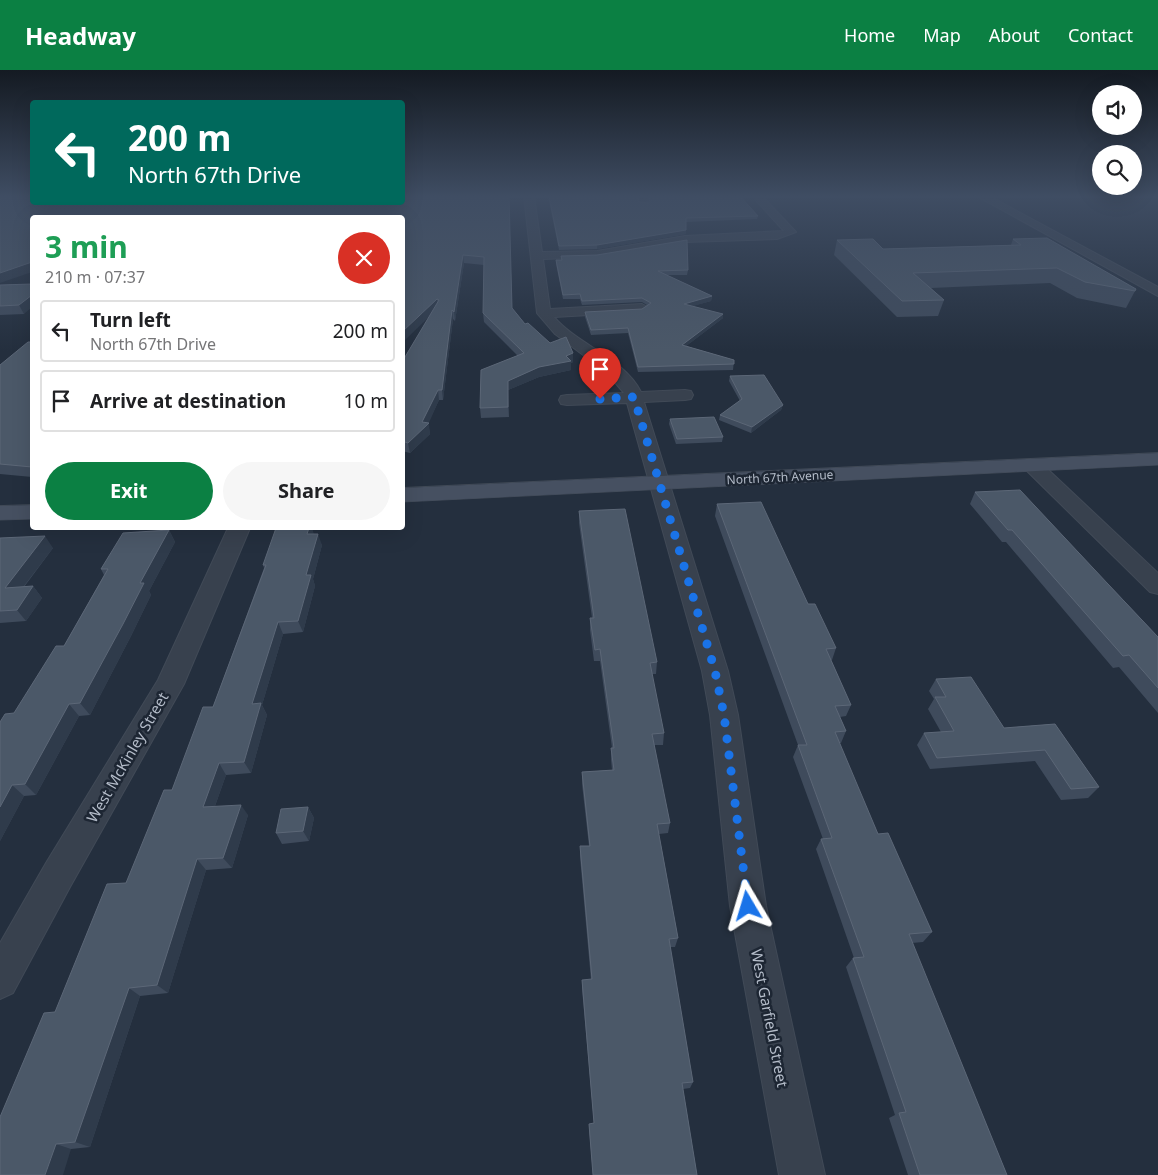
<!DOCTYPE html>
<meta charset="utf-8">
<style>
:root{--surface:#fff;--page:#f6f6f6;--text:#202124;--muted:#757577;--line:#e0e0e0;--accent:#0b8043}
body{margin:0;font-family:"Noto Sans",sans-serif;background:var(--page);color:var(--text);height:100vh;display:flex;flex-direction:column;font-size:19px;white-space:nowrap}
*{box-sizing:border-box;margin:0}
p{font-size:16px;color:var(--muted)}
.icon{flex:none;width:28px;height:28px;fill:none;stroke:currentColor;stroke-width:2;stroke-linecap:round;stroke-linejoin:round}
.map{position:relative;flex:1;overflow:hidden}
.drawer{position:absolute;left:30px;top:145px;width:375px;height:315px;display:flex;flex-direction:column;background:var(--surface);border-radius:5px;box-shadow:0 5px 20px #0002}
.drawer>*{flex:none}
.top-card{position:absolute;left:30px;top:30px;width:375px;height:105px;border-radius:5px;box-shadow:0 5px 20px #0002;background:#00695c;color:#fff;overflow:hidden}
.fabs{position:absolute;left:1092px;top:15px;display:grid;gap:10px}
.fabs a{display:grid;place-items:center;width:50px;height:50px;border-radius:50%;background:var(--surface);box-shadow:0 5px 20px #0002;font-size:25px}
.pin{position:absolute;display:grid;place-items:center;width:42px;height:42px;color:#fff;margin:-51px -21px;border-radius:50% 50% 50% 0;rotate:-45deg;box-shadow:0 0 5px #0007}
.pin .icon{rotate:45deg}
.me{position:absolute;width:55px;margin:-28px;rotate:353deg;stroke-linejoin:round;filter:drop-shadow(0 0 4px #0008)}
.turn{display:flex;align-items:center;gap:18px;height:105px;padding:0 15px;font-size:22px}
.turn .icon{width:65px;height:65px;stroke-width:2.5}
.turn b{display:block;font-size:35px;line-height:42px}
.round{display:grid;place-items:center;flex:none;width:52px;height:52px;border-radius:26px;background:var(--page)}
.summary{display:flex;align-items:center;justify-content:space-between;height:85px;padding:0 15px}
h1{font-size:30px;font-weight:700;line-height:38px;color:#1e9e55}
.primary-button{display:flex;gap:10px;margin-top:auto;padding:10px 15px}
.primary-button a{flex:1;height:58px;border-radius:30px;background:var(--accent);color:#fff;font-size:20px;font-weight:700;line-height:58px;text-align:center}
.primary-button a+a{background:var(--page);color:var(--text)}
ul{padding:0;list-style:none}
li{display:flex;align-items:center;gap:15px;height:62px;margin:0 10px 8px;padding:0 5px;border:2px solid var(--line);border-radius:5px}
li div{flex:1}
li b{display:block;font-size:19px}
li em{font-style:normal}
header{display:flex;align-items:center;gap:30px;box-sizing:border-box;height:70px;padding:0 25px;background:var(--accent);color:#fff}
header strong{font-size:24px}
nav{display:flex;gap:28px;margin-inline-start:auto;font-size:18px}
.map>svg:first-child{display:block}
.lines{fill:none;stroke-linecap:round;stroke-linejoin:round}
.minor-casing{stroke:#414a57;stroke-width:2}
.secondary-casing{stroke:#414a57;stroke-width:1}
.minor{fill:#38414e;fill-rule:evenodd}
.secondary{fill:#465061;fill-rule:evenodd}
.wall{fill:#3f4b5c}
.shaded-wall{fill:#2f3b4b}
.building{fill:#4b5868;stroke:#5c6777}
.route{stroke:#1a73e8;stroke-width:9;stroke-dasharray:0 16.2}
.labels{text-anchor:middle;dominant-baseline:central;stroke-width:5;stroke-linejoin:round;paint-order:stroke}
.far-street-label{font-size:12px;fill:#b4bcc9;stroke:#1d2633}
.street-label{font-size:15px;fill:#b4bcc9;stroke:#1d2633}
</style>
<header>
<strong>Headway</strong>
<nav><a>Home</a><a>Map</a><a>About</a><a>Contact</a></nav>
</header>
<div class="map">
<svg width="1158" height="1105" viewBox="0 0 1158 1105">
<rect width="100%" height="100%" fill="#242f3e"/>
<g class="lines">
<defs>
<g id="minor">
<path d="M 524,126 L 534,126 L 542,182 L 597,181 L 685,166 L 784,161 L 752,126 L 762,126 L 796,162 L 777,169 L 685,172 L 597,187 L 543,189 L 550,239 L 642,234 L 649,238 L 642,242 L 554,247 C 578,275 624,288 641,322 L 685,320 L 691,321 L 693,325 L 691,329 L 685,330 L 644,332 L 728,601 L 738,645 L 766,836 L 825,1105 L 779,1105 L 730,836 L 710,645 L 702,601 L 627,333 L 567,335 L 561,334 L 559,330 L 561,326 L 567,325 L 624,323 L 606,302 L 555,264 L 537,243 Z"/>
<path d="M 637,126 L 647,126 L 647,135 L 641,135 Z"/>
<path d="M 977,126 L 989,126 L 1158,217 L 1158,226 Z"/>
<path d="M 1033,390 L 1040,392 L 1158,503 L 1158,524 L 1150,522 L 1026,400 L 1023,396 L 1026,392 Z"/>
<path d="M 228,458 L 250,458 L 184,614 L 70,817 L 13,923 L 0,929 L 0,873 L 46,793 L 158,610 Z"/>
</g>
<g id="secondary">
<path d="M 1158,383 L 1158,395 L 402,432 L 402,418 Z"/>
<path d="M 32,435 L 32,449 L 0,450 L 0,436 Z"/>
</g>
</defs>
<use href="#minor" class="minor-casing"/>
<use href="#secondary" class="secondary-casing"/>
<use href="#minor" class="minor"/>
<use href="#secondary" class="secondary"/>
</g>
<g class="wall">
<path d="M 0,126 L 509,126 L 512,238 L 525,254 L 550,273 L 573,283 L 573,292 L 571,293 L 571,300 L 539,307 L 508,320 L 509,347 L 481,348 L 480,338 L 518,286 L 484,252 L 483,243 L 484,195 L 464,193 L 455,251 L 453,249 L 443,330 L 439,330 L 428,353 L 430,364 L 410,383 L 402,381 L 402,292 L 430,246 L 402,148 L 32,148 Z"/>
<path d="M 548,126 L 638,126 L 639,132 L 758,146 L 757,149 L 686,152 L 686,164 L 597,179 L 559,180 Z"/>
<path d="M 1013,169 L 1135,221 L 1126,238 L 1077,228 L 1050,213 L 931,218 L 944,230 L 938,246 L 897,247 L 834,185 L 837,170 L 883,179 L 1011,175 Z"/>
<path d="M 561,186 L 688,200 L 687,205 L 666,205 L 712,226 L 711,231 L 692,236 L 723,248 L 686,276 L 734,290 L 733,300 L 638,302 L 628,263 L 591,265 L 585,247 L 585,242 L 642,239 L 647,235 L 642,232 L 582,235 L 580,229 L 563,229 L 556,194 L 556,190 L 561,190 Z"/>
<path d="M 32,214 L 24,244 L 0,245 L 0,215 Z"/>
<path d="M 32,272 L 32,407 L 0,404 L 0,295 Z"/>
<path d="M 730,306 L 783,335 L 781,340 L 751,363 L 719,350 L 720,345 L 740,331 L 729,311 Z"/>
<path d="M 670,349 L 723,367 L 722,372 L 676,374 L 669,354 Z"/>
<path d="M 975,422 L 1108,514 L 1158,567 L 1158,643 L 1119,597 L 1113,598 L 1006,472 L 1002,472 L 970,434 Z"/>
<path d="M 717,434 L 808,534 L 836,578 L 832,590 L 831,590 L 851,635 L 846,646 L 840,647 L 846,661 L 841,673 L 839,673 L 878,764 L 932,862 L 923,872 L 912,873 L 1007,1105 L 908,1105 L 889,1048 L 895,1045 L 846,897 L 853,888 L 854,888 L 816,779 L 821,769 L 823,769 L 793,687 L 798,675 L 715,446 Z"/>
<path d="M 579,441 L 657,592 L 656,604 L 652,604 L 664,663 L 663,675 L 654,675 L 670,753 L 668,763 L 659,764 L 678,868 L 675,877 L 670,877 L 693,1012 L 690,1018 L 683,1019 L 697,1105 L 593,1105 L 589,1059 L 589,1054 L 594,1053 L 582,919 L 582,910 L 591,910 L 580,787 L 580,776 L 589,776 L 582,714 L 582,702 L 612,700 L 611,690 L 611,678 L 612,678 L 600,591 L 594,591 L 590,560 L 590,548 L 592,548 L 579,453 Z"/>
<path d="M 169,460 L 175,472 L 149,521 L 151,525 L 131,566 L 90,645 L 79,646 L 36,725 L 24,726 L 0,771 L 0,652 L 14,643 L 64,576 L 104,505 L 101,499 Z"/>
<path d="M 314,464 L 322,475 L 313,509 L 315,516 L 303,562 L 283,564 L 262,635 L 267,645 L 251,703 L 226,705 L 215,736 L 248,745 L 232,798 L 206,800 L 168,923 L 140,926 L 90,1077 L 71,1079 L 0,1105 L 55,942 L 126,813 L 213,637 L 264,498 L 263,495 Z"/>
<path d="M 0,468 L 53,478 L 24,517 L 33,516 L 42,528 L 26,551 L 0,553 Z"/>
<path d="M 936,609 L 1004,658 L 1055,654 L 1099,717 L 1088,728 L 1061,730 L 1035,691 L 930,699 L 917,675 L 924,663 L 941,662 L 928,639 L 934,629 L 929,621 Z"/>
<path d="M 308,737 L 314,748 L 309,771 L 282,774 L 276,763 Z"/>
</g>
<g class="shaded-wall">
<path d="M 686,160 L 686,164 L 597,179 L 597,175 Z"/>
<path d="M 463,185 L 464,193 L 455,251 L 454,242 Z"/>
<path d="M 32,192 L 32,202 L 0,213 L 0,203 Z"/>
<path d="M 32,225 L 32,237 L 24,244 L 19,235 Z"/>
<path d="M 712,226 L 711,231 L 683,239 L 684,234 Z"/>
<path d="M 437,229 L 438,238 L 402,273 L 402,262 Z"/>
<path d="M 452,240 L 453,249 L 443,330 L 442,320 Z"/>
<path d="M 723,244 L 723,248 L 681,280 L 682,275 Z"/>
<path d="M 573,283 L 573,292 L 571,293 L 571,300 L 539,307 L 508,320 L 509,347 L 508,311 Z"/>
<path d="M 438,320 L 439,330 L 428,355 L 429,353 L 430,364 L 410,383 L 408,373 L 422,352 Z"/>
<path d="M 783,335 L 781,340 L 751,363 L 752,357 Z"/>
<path d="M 309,458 L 312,458 L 314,464 L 307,464 Z"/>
<path d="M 169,460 L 175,472 L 149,521 L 151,525 L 131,566 L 90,645 L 80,633 L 140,513 Z"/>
<path d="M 318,464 L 322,475 L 313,509 L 315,516 L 303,562 L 298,551 L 306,505 Z"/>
<path d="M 45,466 L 53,478 L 14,529 L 5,518 Z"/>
<path d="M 33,516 L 42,528 L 26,551 L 17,540 Z"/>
<path d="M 278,552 L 283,564 L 262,635 L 267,645 L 251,703 L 244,692 L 252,634 Z"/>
<path d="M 69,634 L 79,646 L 36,725 L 25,714 Z"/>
<path d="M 219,693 L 226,705 L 211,747 L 203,737 Z"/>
<path d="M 12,715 L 24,726 L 0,771 L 0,737 Z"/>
<path d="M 241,735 L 248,745 L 232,798 L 223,788 Z"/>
<path d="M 308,737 L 314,748 L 309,771 L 303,761 Z"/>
<path d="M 197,789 L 206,800 L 168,923 L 157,915 Z"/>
<path d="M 129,918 L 140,926 L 90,1077 L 75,1072 Z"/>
<path d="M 56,1074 L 71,1079 L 63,1105 L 45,1105 Z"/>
</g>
<g class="building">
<path d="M 0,126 L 32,126 L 32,132 L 402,132 L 402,126 L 509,126 L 512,238 L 525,254 L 528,253 L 550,273 L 566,267 L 573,283 L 566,286 L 571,291 L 539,297 L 508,311 L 508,337 L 480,338 L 481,300 L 524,283 L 483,243 L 484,187 L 463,185 L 454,242 L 452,240 L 442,320 L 438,320 L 422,352 L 429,353 L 408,373 L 402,371 L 402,292 L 439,230 L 437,229 L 402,262 L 402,148 L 32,148 L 32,192 L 0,203 Z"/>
<path d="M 549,126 L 638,126 L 639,132 L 649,133 L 649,126 L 740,126 L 758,146 L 686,148 L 686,160 L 597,175 L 559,176 Z"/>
<path d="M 1047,168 L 1136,219 L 1135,221 L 1085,212 L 1057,198 L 913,203 L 944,230 L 902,231 L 837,170 L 873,169 L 883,179 L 1021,175 L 1013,169 Z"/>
<path d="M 687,170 L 688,200 L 658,201 L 712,226 L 684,234 L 723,244 L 682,275 L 734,290 L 734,294 L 638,297 L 628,258 L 591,260 L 585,242 L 642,239 L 651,233 L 642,228 L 582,231 L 580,224 L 563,225 L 556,190 L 562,190 L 561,186 L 597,185 Z"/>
<path d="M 32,214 L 32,225 L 19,235 L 0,236 L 0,215 Z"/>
<path d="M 28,272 L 32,272 L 32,397 L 0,394 L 0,295 Z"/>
<path d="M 764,305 L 783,335 L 752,357 L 720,345 L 742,329 L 730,306 Z"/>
<path d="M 714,347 L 723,367 L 677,369 L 670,349 Z"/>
<path d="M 1020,420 L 1108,514 L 1158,567 L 1158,618 L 1129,585 L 1123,586 L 1012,460 L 1008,460 L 975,422 Z"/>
<path d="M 761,432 L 808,534 L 815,534 L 836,578 L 826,579 L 851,635 L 835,636 L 846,661 L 835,662 L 878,764 L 888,763 L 932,862 L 909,864 L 1007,1105 L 920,1105 L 899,1043 L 906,1042 L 853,888 L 864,887 L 821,769 L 832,768 L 798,675 L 807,675 L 717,434 Z"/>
<path d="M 625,439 L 657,592 L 650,593 L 664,663 L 652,664 L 670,753 L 657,754 L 678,868 L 669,869 L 693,1012 L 682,1013 L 697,1105 L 593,1105 L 589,1054 L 594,1053 L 582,910 L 592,909 L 580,776 L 590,776 L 582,702 L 614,700 L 611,678 L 614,678 L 600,579 L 595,580 L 590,548 L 594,548 L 579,441 Z"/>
<path d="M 276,458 L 309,458 L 307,464 L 318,464 L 306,505 L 311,505 L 298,551 L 278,552 L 252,634 L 261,633 L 244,692 L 219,693 L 203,737 L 241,735 L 223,788 L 197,789 L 157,915 L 129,918 L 75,1072 L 56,1074 L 45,1105 L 0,1105 L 0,1047 L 44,943 L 55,942 L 107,814 L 126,813 L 164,720 L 172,720 L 203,637 L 213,637 L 266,495 L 263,495 Z"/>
<path d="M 169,460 L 140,513 L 144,513 L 123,554 L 80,633 L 69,634 L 25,714 L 12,715 L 0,737 L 0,652 L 5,644 L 14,643 L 56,576 L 64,576 L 108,499 L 101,499 L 123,463 Z"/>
<path d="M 45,466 L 5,518 L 33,516 L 17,540 L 0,541 L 0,468 Z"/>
<path d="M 971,607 L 1004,658 L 1055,654 L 1099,717 L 1071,719 L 1045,680 L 937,688 L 924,663 L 954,661 L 935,627 L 946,627 L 936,609 Z"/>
<path d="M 308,737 L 303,761 L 276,763 L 281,739 Z"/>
</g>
<linearGradient id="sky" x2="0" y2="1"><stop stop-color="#141a22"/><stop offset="0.45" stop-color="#3f4d63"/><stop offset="1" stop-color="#3f4d63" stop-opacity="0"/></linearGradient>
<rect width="1158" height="281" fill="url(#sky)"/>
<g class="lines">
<path class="route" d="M 600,329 L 634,327 L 715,601 L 724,645 L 748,836"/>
</g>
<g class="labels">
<g class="far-street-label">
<text transform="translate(780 407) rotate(-3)">North 67th Avenue</text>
</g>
<g class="street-label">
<text transform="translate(127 687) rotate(-60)">West McKinley Street</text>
<text transform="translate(770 948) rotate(79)">West Garfield Street</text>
</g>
</g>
</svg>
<div class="fabs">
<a><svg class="icon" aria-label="sound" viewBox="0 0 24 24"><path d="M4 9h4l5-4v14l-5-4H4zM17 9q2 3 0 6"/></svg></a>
<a><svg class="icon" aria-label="search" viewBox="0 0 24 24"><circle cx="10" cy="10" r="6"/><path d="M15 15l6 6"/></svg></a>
</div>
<div class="pin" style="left:600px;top:329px;background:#d93025"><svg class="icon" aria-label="arrive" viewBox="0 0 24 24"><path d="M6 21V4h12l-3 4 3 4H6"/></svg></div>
<svg class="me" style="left:748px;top:836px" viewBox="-20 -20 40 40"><path d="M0-17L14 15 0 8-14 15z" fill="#1a73e8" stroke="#fff" stroke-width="4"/></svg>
<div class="top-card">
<div class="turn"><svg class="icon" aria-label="left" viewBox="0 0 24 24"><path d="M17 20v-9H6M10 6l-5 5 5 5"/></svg><div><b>200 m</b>North 67th Drive</div></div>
</div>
<section class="drawer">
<div class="summary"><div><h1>3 min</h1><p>210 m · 07:37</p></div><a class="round" style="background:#d93025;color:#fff"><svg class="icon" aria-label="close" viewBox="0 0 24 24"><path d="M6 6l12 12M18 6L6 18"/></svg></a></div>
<ul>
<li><svg class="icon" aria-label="left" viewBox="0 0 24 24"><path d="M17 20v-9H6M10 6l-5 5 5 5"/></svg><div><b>Turn left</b><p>North 67th Drive</p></div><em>200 m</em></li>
<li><svg class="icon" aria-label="arrive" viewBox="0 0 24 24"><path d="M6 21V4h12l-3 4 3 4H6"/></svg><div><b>Arrive at destination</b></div><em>10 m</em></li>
</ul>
<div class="primary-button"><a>Exit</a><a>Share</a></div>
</section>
</div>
